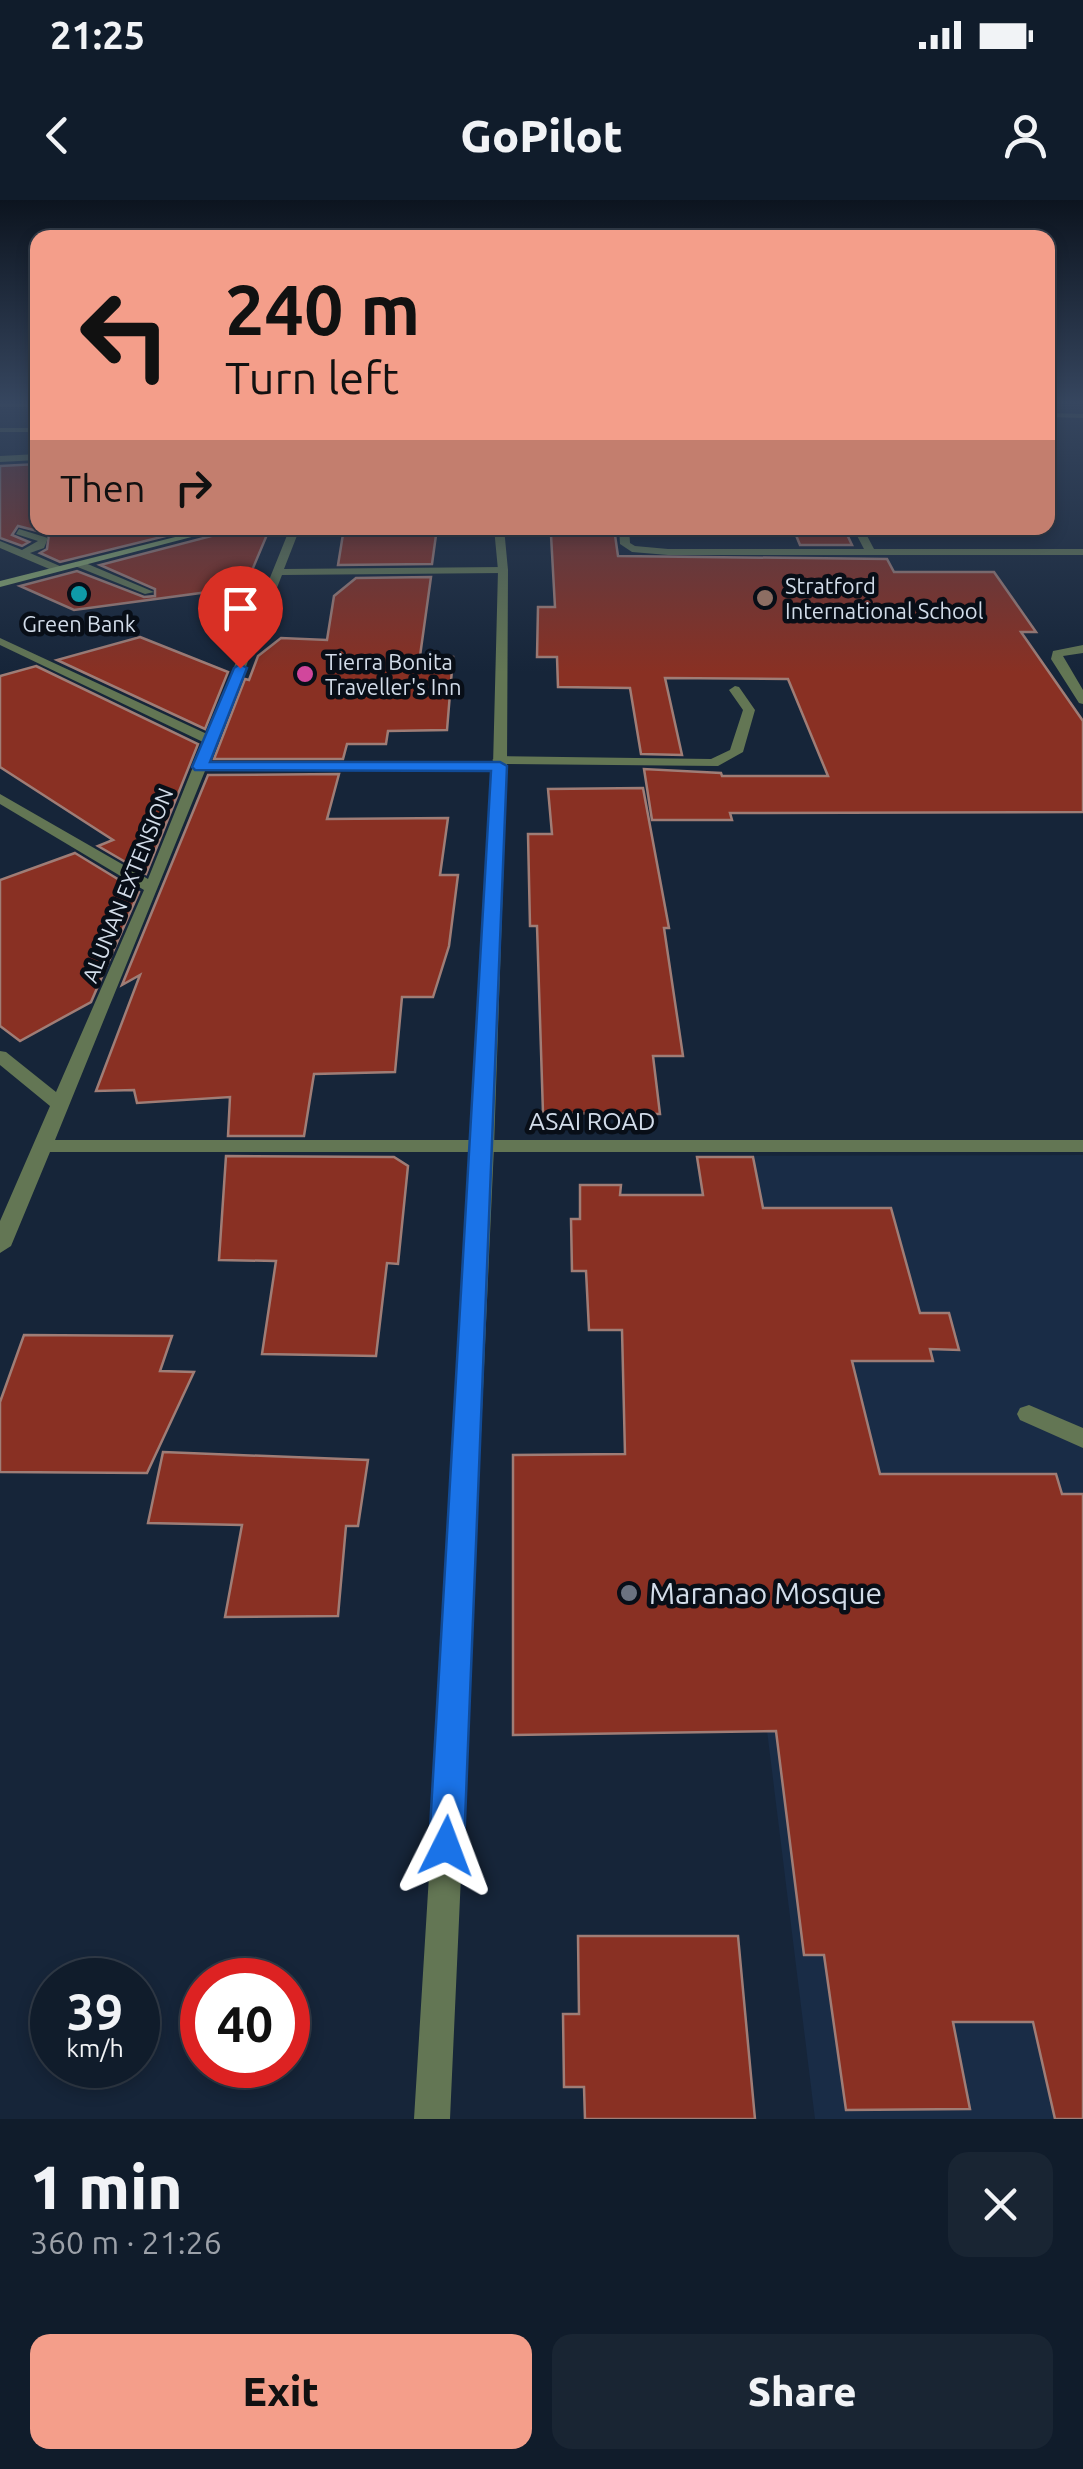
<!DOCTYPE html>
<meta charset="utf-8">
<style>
:root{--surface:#101c2b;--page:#192533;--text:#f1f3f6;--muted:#9ca1a9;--line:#303a47;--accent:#f49e8a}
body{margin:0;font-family:Ubuntu,sans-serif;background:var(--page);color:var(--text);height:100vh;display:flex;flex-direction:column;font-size:38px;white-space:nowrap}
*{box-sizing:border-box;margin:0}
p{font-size:32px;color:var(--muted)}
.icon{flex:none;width:55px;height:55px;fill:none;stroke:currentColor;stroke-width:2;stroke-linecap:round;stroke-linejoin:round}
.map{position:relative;height:1919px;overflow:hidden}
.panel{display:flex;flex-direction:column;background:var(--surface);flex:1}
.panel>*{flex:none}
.banner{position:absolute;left:30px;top:30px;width:1025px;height:305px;border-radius:20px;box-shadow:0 5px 15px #0003,0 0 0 2px var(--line);background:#f49e8a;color:#111;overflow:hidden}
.speed{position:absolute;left:30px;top:1758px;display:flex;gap:20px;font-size:50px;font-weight:700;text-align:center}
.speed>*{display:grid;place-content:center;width:130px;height:130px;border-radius:50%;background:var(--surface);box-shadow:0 5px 15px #0003,0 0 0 2px var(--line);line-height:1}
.speed small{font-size:25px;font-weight:400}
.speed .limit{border:15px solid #d22;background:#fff;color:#111}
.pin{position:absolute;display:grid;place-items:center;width:85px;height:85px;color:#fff;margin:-102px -42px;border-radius:50% 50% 50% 0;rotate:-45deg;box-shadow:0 0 10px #0007}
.pin .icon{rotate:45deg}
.me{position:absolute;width:110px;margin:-55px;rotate:3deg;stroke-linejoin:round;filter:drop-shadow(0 0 8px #0008)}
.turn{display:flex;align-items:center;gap:35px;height:210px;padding:0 30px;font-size:45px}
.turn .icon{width:130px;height:130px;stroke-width:2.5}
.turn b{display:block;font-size:70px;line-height:85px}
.then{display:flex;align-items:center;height:95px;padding:0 30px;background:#0003;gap:20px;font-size:38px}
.round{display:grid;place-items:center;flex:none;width:105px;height:105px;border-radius:20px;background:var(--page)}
.overview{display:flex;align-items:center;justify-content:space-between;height:170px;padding:0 30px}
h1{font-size:60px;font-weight:800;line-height:75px}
.button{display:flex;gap:20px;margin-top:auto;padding:20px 30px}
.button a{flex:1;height:115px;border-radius:20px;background:var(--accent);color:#111;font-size:40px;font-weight:800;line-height:115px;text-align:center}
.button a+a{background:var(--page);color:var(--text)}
.status{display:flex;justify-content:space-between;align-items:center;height:70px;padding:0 50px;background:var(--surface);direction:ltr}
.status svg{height:28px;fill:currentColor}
header{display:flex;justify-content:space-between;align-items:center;height:130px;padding:0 30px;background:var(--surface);font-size:45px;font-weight:800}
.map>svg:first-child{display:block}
.built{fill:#192c46}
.building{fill:#893023;stroke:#9f7d76;stroke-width:2.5}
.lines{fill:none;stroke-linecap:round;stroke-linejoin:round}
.service{fill:#637654;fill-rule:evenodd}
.minor{fill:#637654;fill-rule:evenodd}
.tertiary{fill:#637654;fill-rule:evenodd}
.secondary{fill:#87a56e;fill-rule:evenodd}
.route{fill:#1a73e8;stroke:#114b97;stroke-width:2.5}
.culture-dot{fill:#0f9aa8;stroke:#080e17;stroke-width:4}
.education-dot{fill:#8d6e63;stroke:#080e17;stroke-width:4}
.hotel-dot{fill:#d1479c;stroke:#080e17;stroke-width:4}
.worship-dot{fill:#6b7280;stroke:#080e17;stroke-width:4}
.labels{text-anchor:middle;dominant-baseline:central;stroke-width:9;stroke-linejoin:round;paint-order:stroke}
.far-poi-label{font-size:22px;fill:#d2dce9;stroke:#080e17;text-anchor:start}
.far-street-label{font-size:22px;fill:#d2dce9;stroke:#080e17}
.street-label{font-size:25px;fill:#d2dce9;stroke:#080e17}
.near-poi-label{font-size:30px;fill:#d2dce9;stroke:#080e17;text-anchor:start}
</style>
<div class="status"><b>21:25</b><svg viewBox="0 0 49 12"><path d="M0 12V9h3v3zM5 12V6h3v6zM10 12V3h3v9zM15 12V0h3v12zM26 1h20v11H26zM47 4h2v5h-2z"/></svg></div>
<header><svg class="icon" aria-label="back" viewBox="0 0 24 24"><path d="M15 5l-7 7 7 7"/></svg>GoPilot<svg class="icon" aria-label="person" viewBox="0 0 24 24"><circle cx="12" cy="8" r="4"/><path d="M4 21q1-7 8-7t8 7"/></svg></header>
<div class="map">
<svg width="1083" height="1919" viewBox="0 0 1083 1919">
<rect width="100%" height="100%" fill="#162539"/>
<path class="built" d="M 1083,955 L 1083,1919 L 815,1919 L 696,956 Z"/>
<g class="building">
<path d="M 38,264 L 38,328 L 198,328 L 60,362 L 40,353 L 47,349 L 49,334 L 18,326 L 12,335 L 29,342 L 22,346 L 0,338 L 0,266 Z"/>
<path d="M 230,328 L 269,330 L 245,387 L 74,410 L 20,386 L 77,371 L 144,397 L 155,396 L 155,389 L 100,365 L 227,332 Z"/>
<path d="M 344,328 L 437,328 L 432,364 L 338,365 Z"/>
<path d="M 555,328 L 614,328 L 618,356 L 887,359 L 894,372 L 994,372 L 1036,432 L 1021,432 L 1083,521 L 1083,612 L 730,613 L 732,620 L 652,620 L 644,569 L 721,573 L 722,576 L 828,576 L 788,479 L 665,478 L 682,555 L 641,554 L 630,488 L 558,487 L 557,457 L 537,457 L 538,407 L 555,407 L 551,335 L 556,335 Z"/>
<path d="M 793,328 L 844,328 L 852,345 L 800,345 Z"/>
<path d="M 431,377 L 420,456 L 453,457 L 447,530 L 388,531 L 386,544 L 347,544 L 343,559 L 214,559 L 245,479 L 249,480 L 258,456 L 281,438 L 327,440 L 334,396 L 356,378 Z"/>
<path d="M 140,437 L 228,472 L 205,529 L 57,460 Z"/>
<path d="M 36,466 L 198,544 L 146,674 L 98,646 L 113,640 L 0,567 L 0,476 Z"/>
<path d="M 339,574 L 327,619 L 448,618 L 440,675 L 458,675 L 449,746 L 433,797 L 402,797 L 395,872 L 314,874 L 304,936 L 228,936 L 230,897 L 137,903 L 134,890 L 96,891 L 140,775 L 122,785 L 208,575 Z"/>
<path d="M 643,588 L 669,728 L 664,728 L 683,856 L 653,856 L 660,914 L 543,913 L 537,726 L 530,726 L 528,634 L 552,634 L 548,589 Z"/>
<path d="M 75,653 L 139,692 L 91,802 L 20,841 L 0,826 L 0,680 Z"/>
<path d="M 226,956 L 394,957 L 408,966 L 398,1064 L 387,1063 L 376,1156 L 262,1154 L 276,1061 L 219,1060 Z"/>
<path d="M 697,957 L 753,957 L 763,1008 L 891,1008 L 920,1113 L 949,1113 L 959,1150 L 930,1149 L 933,1161 L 852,1161 L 880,1274 L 1056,1274 L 1062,1294 L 1083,1294 L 1083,1919 L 1055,1919 L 1033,1822 L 953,1822 L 970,1909 L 846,1910 L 824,1755 L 804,1755 L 776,1531 L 513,1535 L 513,1255 L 625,1254 L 622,1130 L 589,1130 L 586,1071 L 572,1071 L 571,1019 L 580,1019 L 580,985 L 621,985 L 620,995 L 703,995 Z"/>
<path d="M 24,1135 L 172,1136 L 160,1171 L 194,1172 L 147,1273 L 0,1272 L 0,1202 Z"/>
<path d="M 163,1252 L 368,1260 L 358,1326 L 346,1326 L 338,1416 L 225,1417 L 242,1325 L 148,1323 Z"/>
<path d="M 578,1736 L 738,1736 L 755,1919 L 585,1919 L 584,1887 L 564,1887 L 563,1814 L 579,1814 Z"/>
</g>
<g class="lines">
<g class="service">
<rect x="0" y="203" width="38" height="4"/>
<path d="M 1048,213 L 1083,214 L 1083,218 L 1048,217 Z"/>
<path d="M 38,254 L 38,260 L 0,262 L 0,256 Z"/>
<path d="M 619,328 L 629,328 L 630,343 L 635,346 L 668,349 L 864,349 L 853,328 L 863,328 L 874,349 L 1083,349 L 1083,355 L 668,355 L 632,352 L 620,344 Z"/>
<path d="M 19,329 L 48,338 L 44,348 L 30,353 L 62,367 L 62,371 L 54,371 L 0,348 L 0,341 L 22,350 L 38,341 L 16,334 Z"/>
<path d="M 75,362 L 83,362 L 154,392 L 145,394 L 75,366 Z"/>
<path d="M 1083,445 L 1083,453 L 1063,456 L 1083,490 L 1083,504 L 1079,503 L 1051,459 L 1053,451 Z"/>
<path d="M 735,486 L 739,487 L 755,510 L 743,552 L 718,566 L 499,564 L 492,560 L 499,556 L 711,559 L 730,550 L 743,510 L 729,490 Z"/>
<path d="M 1029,1205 L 1083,1228 L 1083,1248 L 1020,1220 L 1017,1214 L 1020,1208 Z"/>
</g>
<path class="minor" d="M 290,328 L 300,328 L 284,369 L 503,367 L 508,370 L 503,373 L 282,375 L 208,563 L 500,562 L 507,566 L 500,570 L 205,571 L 55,940 L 1083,940 L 1083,952 L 50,952 L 11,1046 L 0,1053 L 0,1021 L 50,906 L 0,865 L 0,851 L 6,852 L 56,892 L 144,690 L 0,604 L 0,594 L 148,679 L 203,542 L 0,445 L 0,438 L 207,534 Z"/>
<g class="tertiary">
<rect x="0" y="228" width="38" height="4"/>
<path d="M 494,328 L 504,328 L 508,370 L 507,566 L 494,946 L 450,1919 L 414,1919 L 474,946 L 493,566 L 498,370 Z"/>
</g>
<path class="secondary" d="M 211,328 L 226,328 L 0,387 L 0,381 Z"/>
</g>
<linearGradient id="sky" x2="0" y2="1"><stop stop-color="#0c141f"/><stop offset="0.43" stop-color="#36465f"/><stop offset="1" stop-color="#36465f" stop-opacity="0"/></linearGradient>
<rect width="1083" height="472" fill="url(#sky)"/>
<path class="route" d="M 240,464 L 247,468 L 210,562 L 500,562 L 507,566 L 464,1646 L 459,1658 L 446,1663 L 434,1658 L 429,1646 L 491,571 L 195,570 L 192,567 L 234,468 Z"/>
<circle class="culture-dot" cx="79" cy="394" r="10"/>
<circle class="education-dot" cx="765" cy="398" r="10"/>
<circle class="hotel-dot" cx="305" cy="474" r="10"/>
<circle class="worship-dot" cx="629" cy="1393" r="10"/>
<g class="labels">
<g class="far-poi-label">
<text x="785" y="385">Stratford<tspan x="785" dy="25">International School</tspan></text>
<text x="79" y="423" text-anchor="middle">Green Bank</text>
<text x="325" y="461">Tierra Bonita<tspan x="325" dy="25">Traveller's Inn</tspan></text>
</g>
<g class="far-street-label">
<text transform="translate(127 685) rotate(-68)">ALUNAN EXTENSION</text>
</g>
<g class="street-label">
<text x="592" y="921">ASAI ROAD</text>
</g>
<g class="near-poi-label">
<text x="649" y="1393">Maranao Mosque</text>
</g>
</g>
</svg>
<div class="speed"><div>39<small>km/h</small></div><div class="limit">40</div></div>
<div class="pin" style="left:240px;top:468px;background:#d93025"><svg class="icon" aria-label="arrive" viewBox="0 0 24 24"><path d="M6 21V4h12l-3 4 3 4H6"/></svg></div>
<svg class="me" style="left:446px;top:1646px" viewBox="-20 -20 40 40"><path d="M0-17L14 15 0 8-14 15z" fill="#1a73e8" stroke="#fff" stroke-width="4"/></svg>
<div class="banner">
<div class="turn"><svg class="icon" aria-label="left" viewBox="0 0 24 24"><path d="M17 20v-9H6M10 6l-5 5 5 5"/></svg><div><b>240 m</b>Turn left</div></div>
<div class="then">Then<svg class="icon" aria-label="right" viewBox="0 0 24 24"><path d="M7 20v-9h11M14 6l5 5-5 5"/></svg></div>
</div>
</div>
<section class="panel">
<div class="overview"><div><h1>1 min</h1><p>360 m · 21:26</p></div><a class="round"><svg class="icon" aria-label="close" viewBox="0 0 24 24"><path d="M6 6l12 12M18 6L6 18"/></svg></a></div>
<div class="button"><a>Exit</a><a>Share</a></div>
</section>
